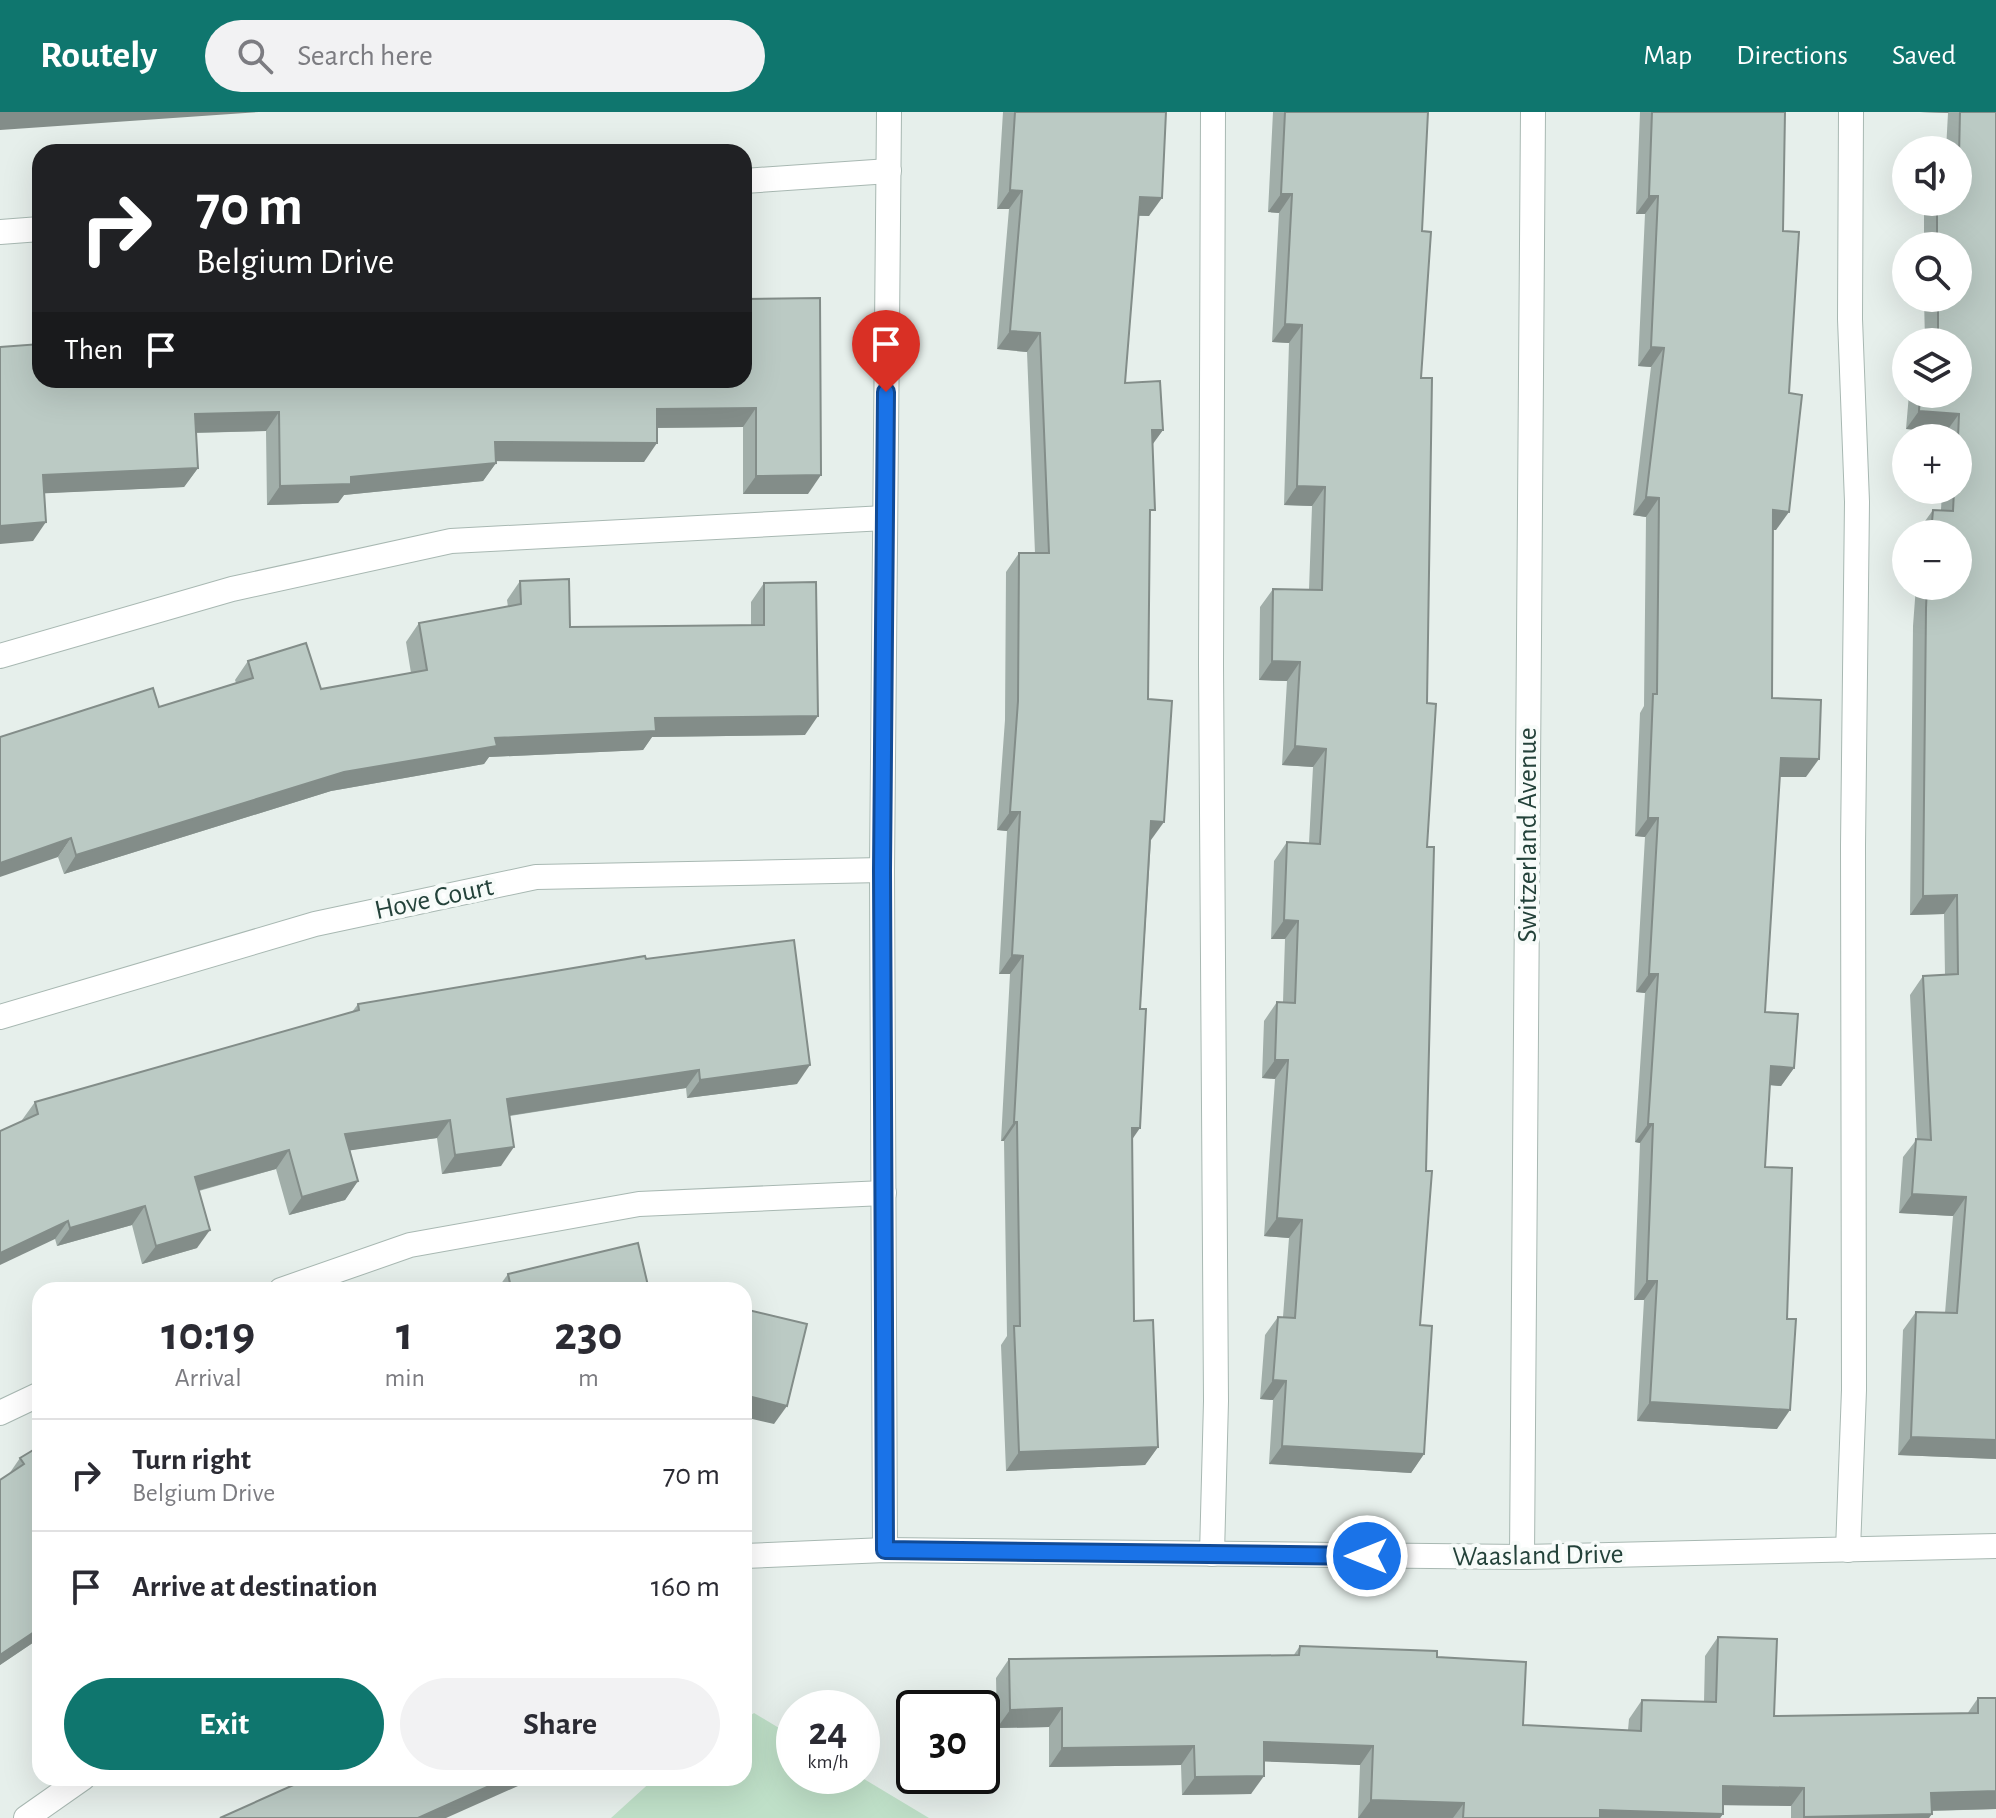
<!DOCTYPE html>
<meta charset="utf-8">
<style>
:root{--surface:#fff;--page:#f2f2f3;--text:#2b2b33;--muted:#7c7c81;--line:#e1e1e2;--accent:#0f766e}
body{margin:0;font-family:"Alegreya Sans",sans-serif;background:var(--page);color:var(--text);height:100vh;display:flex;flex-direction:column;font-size:30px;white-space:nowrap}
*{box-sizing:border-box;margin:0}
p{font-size:26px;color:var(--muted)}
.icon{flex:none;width:44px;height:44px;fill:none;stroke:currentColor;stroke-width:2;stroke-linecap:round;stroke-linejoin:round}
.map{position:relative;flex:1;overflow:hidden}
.drawer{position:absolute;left:32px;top:1170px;width:720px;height:504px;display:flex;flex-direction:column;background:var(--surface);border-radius:24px;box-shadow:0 8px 32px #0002}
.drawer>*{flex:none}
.top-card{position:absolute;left:32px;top:32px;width:720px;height:244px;border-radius:24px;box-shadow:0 8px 32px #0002;background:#202124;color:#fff;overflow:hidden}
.controls{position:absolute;left:1892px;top:24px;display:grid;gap:16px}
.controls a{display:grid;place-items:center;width:80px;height:80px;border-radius:50%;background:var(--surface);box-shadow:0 8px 32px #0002;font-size:40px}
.speed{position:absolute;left:776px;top:1578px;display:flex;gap:16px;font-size:40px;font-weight:700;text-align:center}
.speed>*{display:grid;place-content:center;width:104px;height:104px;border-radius:50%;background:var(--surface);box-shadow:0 8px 32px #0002;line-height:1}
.speed small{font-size:20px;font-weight:400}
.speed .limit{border:4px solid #111;border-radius:12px;background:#fff;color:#111}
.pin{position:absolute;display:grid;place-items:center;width:68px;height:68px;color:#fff;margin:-82px -34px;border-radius:50% 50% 50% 0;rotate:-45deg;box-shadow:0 0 8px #0007}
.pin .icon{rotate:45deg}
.me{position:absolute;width:88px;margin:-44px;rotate:270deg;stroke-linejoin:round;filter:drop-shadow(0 0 6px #0008)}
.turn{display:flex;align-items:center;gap:28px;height:168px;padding:0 32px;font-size:36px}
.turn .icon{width:104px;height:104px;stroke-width:2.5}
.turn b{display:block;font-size:56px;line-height:68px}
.then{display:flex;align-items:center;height:76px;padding:0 32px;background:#0003;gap:16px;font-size:30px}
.eta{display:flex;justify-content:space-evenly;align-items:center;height:136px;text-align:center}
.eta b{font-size:48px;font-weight:700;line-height:56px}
.action{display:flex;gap:16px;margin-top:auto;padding:16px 32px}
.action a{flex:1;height:92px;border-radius:48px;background:var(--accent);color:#fff;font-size:32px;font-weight:700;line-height:92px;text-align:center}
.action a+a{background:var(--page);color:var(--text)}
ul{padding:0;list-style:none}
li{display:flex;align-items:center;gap:24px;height:112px;padding:0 32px;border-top:2px solid var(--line)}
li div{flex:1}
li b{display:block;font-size:30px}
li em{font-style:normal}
header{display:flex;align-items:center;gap:48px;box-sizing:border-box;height:112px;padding:0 40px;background:var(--accent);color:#fff}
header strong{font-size:38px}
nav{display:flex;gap:44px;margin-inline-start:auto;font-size:28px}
.search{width:560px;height:72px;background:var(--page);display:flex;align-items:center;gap:20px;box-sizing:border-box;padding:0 28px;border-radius:44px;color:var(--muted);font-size:30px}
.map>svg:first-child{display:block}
.green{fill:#bfe0c8}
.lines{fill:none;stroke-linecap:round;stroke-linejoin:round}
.minor-casing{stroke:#a8b8b2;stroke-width:26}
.minor{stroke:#fff;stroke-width:24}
.wall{fill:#a1aea9}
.shaded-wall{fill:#838d89}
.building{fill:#bbcac4;stroke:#838d89;stroke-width:2}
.route-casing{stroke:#114b97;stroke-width:20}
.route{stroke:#1a73e8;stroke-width:14}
.labels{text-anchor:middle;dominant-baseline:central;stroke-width:8;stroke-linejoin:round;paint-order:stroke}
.street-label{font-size:28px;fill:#24423a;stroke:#f7fbf9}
</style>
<header>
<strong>Routely</strong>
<div class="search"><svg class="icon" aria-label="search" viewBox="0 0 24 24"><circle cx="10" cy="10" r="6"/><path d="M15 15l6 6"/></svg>Search here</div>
<nav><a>Map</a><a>Directions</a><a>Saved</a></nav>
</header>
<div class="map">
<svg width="1996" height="1706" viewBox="0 0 1996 1706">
<rect width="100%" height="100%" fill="#e6efeb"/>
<path class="green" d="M 754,1601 L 794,1625 L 794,1664 L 859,1664 L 929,1706 L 611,1706 L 655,1666 L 744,1666 L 744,1608 Z"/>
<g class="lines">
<defs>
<g id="minor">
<path d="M 744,69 L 889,59"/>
<path d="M 0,120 L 40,117"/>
<path d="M 0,544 L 232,477 L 451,429 L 885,406"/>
<path d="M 0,905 L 315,812 L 536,765 L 882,758"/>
<path d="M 281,1178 L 410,1133 L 639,1092 L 884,1081"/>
<path d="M 0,1301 L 40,1282"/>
<path d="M 885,1438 L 882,758 L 889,0"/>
<path d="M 1848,1438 L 1854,1278 L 1853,734 L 1857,390 L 1850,207 L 1851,0"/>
<path d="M 1212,1442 L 1216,1289 L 1211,553 L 1213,0"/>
<path d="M 744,1444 L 885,1438 L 1522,1445 L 1996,1434"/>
<path d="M 1522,1445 L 1533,0"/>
<path d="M 26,1706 L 83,1666"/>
</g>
</defs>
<use href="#minor" class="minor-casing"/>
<use href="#minor" class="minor"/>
</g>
<g class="wall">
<path d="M 1003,0 L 1166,0 L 1149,104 L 1139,104 L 1125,271 L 1163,318 L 1152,332 L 1150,406 L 1148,587 L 1151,728 L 1132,1028 L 1134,1209 L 1158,1335 L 1145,1353 L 1006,1359 L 1001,1233 L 1007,1224 L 1004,1029 L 1001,1029 L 1010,862 L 999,862 L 1007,719 L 997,718 L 1005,608 L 1006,460 L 1019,441 L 1035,441 L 1027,240 L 997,237 L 1009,97 L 997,97 Z"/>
<path d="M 1273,0 L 1428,0 L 1422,119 L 1421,266 L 1427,591 L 1427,735 L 1420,1213 L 1424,1342 L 1411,1361 L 1269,1352 L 1273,1288 L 1260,1287 L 1265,1223 L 1278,1205 L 1283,1205 L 1289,1126 L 1264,1124 L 1275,967 L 1262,966 L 1264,909 L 1277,890 L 1283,890 L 1285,827 L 1271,827 L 1274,749 L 1287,730 L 1309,731 L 1313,655 L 1282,653 L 1287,569 L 1259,568 L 1260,495 L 1273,477 L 1309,478 L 1312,394 L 1284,393 L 1289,231 L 1272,230 L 1279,101 L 1268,100 Z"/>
<path d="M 1640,0 L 1785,0 L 1776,418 L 1773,418 L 1772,586 L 1806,665 L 1780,665 L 1765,900 L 1794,956 L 1781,974 L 1770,973 L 1765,1055 L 1777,1317 L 1637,1309 L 1644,1188 L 1634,1188 L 1640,1031 L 1635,1030 L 1645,881 L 1636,880 L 1645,725 L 1635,724 L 1640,601 L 1644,594 L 1646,405 L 1633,403 L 1651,255 L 1638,254 L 1645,102 L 1636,102 Z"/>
<path d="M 1920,0 L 1996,0 L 1996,1347 L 1898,1343 L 1903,1218 L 1916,1200 L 1945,1201 L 1953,1104 L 1899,1101 L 1903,1045 L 1917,1027 L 1910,883 L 1923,864 L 1945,863 L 1944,802 L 1910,803 L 1913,514 L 1916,474 L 1958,474 L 1958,422 L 1920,422 L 1920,416 L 1933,398 L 1941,398 L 1942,378 L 1958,378 L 1958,326 L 1946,326 L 1946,320 L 1906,317 L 1909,282 L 1958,282 L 1958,230 L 1925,230 L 1924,186 L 1958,186 L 1958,134 L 1924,134 L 1924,96 L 1929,90 L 1958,90 L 1958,38 L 1946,38 L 1948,1 Z"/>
<path d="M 0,235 L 744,268 L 808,382 L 743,382 L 743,315 L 657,316 L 644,350 L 496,349 L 496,351 L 483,369 L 344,383 L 338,391 L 267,393 L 266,319 L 196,321 L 198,356 L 184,375 L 44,381 L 33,429 Z"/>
<path d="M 520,469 L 570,515 L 751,513 L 751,490 L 764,471 L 805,623 L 652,625 L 643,638 L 489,645 L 484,652 L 331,679 L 64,762 L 58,745 L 159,595 L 236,571 L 235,568 L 248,549 L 321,577 L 411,561 L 406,530 L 419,511 L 508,495 L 507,488 Z"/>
<path d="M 646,847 L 797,972 L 687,986 L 686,976 L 510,1004 L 501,1054 L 442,1062 L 437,1026 L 350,1038 L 358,1069 L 345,1088 L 289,1103 L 276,1057 L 199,1079 L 197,1136 L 142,1152 L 132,1113 L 57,1134 L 22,1008 L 35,990 L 352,900 L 358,892 Z"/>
<path d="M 508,1162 L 649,1178 L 500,1173 Z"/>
<path d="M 40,1334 L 40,1526 L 0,1553 L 0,1368 L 9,1362 L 20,1346 Z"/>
<path d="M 1718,1525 L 1774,1604 L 1967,1602 L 1978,1586 L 1996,1586 L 1996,1697 L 1931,1699 L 1929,1706 L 1791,1706 L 1791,1694 L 1723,1693 L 1723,1702 L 1720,1706 L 1358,1706 L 1360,1653 L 1264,1649 L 1251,1682 L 1182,1683 L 1181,1653 L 1049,1655 L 1049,1615 L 997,1616 L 996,1566 L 1009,1547 L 1293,1544 L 1300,1534 L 1437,1545 L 1523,1613 L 1628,1618 L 1629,1607 L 1642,1588 L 1704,1590 L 1705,1544 Z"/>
</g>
<g class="shaded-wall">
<path d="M 0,0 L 259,0 L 0,18 Z"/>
<path d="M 1920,0 L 1949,0 L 1948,1 Z"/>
<path d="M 1010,78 L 1022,79 L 1009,97 L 997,97 Z"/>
<path d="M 1281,82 L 1292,82 L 1279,101 L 1268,100 Z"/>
<path d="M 1649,84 L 1658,84 L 1645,102 L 1636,102 Z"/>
<path d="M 1140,85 L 1162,86 L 1149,104 L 1127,103 Z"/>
<path d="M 1285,212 L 1302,213 L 1289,231 L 1272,230 Z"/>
<path d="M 1010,219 L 1040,221 L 1027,240 L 997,237 Z"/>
<path d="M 1651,235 L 1664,236 L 1651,255 L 1638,254 Z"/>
<path d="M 756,296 L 743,315 L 644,316 L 657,297 Z"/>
<path d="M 1919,299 L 1959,302 L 1946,320 L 1906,317 Z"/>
<path d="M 279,300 L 266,319 L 182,321 L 195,302 Z"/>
<path d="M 1152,318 L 1163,318 L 1150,336 Z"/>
<path d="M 495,330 L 657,331 L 644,350 L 482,349 Z"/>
<path d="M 496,351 L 483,369 L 344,383 L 338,391 L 267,393 L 280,374 L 351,365 Z"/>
<path d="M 198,356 L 184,375 L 30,382 L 43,363 Z"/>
<path d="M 821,363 L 808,382 L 743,382 L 756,364 Z"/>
<path d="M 1297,374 L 1325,375 L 1312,394 L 1284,393 Z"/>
<path d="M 1646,385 L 1659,386 L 1646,405 L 1633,403 Z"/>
<path d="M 1773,398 L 1789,400 L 1776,418 L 1760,417 Z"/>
<path d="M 46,410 L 33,429 L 0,432 L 0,414 Z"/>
<path d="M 1272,549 L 1300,550 L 1287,569 L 1259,568 Z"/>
<path d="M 818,604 L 805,623 L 652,625 L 643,638 L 489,645 L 484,652 L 331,679 L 64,762 L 76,743 L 344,660 L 495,626 L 655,606 Z"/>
<path d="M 1295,634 L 1326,637 L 1313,655 L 1282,653 Z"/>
<path d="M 1781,646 L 1819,647 L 1806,665 L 1768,665 Z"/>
<path d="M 1010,700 L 1020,700 L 1007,719 L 997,718 Z"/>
<path d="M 1648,706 L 1658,706 L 1645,725 L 1635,724 Z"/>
<path d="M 1151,709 L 1164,710 L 1151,728 L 1138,728 Z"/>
<path d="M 71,726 L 58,745 L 0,765 L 0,751 Z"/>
<path d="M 1957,783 L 1944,802 L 1910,803 L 1923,784 Z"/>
<path d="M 1284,808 L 1298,809 L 1285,827 L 1271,827 Z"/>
<path d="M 1012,843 L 1023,844 L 1010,862 L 999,862 Z"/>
<path d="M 1649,862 L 1658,862 L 1645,881 L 1636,880 Z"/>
<path d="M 1275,948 L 1288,948 L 1275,967 L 1262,966 Z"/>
<path d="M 810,953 L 797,972 L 687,986 L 700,968 Z"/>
<path d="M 1771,954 L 1794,956 L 1781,974 L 1758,972 Z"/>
<path d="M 699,958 L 686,976 L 494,1006 L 507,987 Z"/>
<path d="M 450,1008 L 437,1026 L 332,1041 L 345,1022 Z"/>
<path d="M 1014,1010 L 1017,1010 L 1004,1029 L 1001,1029 Z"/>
<path d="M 1648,1012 L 1653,1012 L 1640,1031 L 1635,1030 Z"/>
<path d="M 1132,1016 L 1140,1016 L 1127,1035 Z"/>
<path d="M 514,1035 L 501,1054 L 442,1062 L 455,1043 Z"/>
<path d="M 289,1038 L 276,1057 L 182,1083 L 195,1065 Z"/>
<path d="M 358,1069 L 345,1088 L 289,1103 L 302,1085 Z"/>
<path d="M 1912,1082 L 1966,1085 L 1953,1104 L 1899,1101 Z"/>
<path d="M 145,1094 L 132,1113 L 57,1134 L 70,1116 Z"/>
<path d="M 1277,1106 L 1302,1108 L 1289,1126 L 1264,1124 Z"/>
<path d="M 68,1109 L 55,1127 L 0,1153 L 0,1141 Z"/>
<path d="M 210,1118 L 197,1136 L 142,1152 L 156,1134 Z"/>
<path d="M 1647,1169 L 1657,1169 L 1644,1188 L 1634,1188 Z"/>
<path d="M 1273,1268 L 1286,1269 L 1273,1288 L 1260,1287 Z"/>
<path d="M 744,1283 L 787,1294 L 774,1312 L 744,1305 Z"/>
<path d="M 1650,1290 L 1790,1298 L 1777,1317 L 1637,1309 Z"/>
<path d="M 1911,1325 L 1996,1328 L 1996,1347 L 1898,1343 Z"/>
<path d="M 1282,1334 L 1424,1342 L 1411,1361 L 1269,1352 Z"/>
<path d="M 1158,1335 L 1145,1353 L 1006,1359 L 1019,1340 Z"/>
<path d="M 40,1516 L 40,1526 L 0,1553 L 0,1543 Z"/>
<path d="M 1062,1596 L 1049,1615 L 997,1616 L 1010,1598 Z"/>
<path d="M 1264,1630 L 1373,1634 L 1360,1653 L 1251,1649 Z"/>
<path d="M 1194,1634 L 1181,1653 L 1049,1655 L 1062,1636 Z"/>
<path d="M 1264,1664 L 1251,1682 L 1182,1683 L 1195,1665 Z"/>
<path d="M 507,1666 L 536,1666 L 446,1706 L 418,1706 Z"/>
<path d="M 1723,1674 L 1804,1676 L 1791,1694 L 1710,1693 Z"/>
<path d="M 1996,1679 L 1996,1697 L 1918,1699 L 1931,1681 Z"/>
<path d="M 1371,1688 L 1464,1691 L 1453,1706 L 1358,1706 Z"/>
<path d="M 1600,1698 L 1723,1702 L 1720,1706 L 1595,1706 Z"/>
<path d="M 1932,1702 L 1929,1706 L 1803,1706 L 1804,1705 Z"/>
</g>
<g class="building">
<path d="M 1015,0 L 1166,0 L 1162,86 L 1140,85 L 1125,271 L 1160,269 L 1163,318 L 1152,318 L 1155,398 L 1150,398 L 1148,587 L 1172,589 L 1164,710 L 1151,709 L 1140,897 L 1146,897 L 1140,1016 L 1132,1016 L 1134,1209 L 1153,1208 L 1158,1335 L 1019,1340 L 1014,1214 L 1020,1214 L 1017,1010 L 1014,1010 L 1023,844 L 1012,843 L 1020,700 L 1010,700 L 1018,589 L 1019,441 L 1049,441 L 1040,221 L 1010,219 L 1022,79 L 1010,78 Z"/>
<path d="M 1285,0 L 1428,0 L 1422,119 L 1431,120 L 1421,266 L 1432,266 L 1427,591 L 1436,592 L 1427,735 L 1434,735 L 1426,1059 L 1432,1059 L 1420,1213 L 1432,1214 L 1424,1342 L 1282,1334 L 1286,1269 L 1273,1268 L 1278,1205 L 1295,1206 L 1302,1108 L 1277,1106 L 1288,948 L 1275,948 L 1277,890 L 1295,891 L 1298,809 L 1284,808 L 1287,730 L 1320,732 L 1326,637 L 1295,634 L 1300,550 L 1272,549 L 1273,477 L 1322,478 L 1325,375 L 1297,374 L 1302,213 L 1285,212 L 1292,82 L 1281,82 Z"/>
<path d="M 1652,0 L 1785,0 L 1783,119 L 1799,120 L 1789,281 L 1802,283 L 1789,400 L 1773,398 L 1772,586 L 1821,588 L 1819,647 L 1781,646 L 1765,900 L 1798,902 L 1794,956 L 1771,954 L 1765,1055 L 1792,1056 L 1787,1207 L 1796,1207 L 1790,1298 L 1650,1290 L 1657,1169 L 1647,1169 L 1653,1012 L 1648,1012 L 1658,862 L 1649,862 L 1658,706 L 1648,706 L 1653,582 L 1657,582 L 1659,386 L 1646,385 L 1664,236 L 1651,235 L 1658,84 L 1649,84 Z"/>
<path d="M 1960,0 L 1996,0 L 1996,1328 L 1911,1325 L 1916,1200 L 1957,1201 L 1966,1085 L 1912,1082 L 1916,1027 L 1931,1028 L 1923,864 L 1958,862 L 1957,783 L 1923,784 L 1926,496 L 1927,474 L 1958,474 L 1958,422 L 1931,422 L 1933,398 L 1953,399 L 1954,378 L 1958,378 L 1958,326 L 1959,302 L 1919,299 L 1920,282 L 1958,282 L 1958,230 L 1938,230 L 1938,186 L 1958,186 L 1958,134 L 1937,134 L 1937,90 L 1958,90 Z"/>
<path d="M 820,186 L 821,363 L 756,364 L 756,296 L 657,297 L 657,331 L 495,330 L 496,351 L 351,365 L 351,372 L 280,374 L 279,300 L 195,302 L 198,356 L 43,363 L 46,410 L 0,414 L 0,235 L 40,232 L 40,268 L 744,268 L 744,187 Z"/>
<path d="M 569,467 L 570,515 L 764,513 L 764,471 L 816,470 L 818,604 L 655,606 L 656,619 L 495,626 L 497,634 L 344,660 L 76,743 L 71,726 L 0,751 L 0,625 L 153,576 L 159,595 L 253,566 L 248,549 L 306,531 L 321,577 L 427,558 L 419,511 L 521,492 L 520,469 Z"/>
<path d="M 794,828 L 810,953 L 700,968 L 699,958 L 507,987 L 514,1035 L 455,1043 L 450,1008 L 345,1022 L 358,1069 L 302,1085 L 289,1038 L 195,1065 L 210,1118 L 156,1134 L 145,1094 L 70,1116 L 68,1109 L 0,1141 L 0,1019 L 38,1002 L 35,990 L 359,898 L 358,892 L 645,844 L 646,847 Z"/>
<path d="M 638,1131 L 649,1178 L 482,1178 L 510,1171 L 508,1162 Z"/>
<path d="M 744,1197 L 807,1212 L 787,1294 L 744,1283 Z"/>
<path d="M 40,1334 L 40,1516 L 0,1543 L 0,1368 L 24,1352 L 20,1346 Z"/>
<path d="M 1718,1525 L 1777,1527 L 1774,1604 L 1978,1601 L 1978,1586 L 1996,1586 L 1996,1679 L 1931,1681 L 1932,1702 L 1804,1705 L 1804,1676 L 1723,1674 L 1723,1702 L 1600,1698 L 1600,1706 L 1463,1706 L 1464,1691 L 1371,1688 L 1373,1634 L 1264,1630 L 1264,1664 L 1195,1665 L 1194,1634 L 1062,1636 L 1062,1596 L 1010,1598 L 1009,1547 L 1299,1543 L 1300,1534 L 1437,1539 L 1437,1545 L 1526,1550 L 1523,1613 L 1641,1619 L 1642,1588 L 1716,1590 Z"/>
<path d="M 309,1666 L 507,1666 L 418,1706 L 220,1706 Z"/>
</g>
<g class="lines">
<defs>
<path id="route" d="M 886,280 L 882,758 L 885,1438 L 1367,1444"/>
</defs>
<use href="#route" class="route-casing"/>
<use href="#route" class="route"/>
</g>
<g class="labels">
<g class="street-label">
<text transform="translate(1528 723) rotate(-90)">Switzerland Avenue</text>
<text transform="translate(434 787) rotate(-12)">Hove Court</text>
<text transform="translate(1538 1444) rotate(-1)">Waasland Drive</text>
</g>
</g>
</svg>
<div class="controls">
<a><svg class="icon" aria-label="sound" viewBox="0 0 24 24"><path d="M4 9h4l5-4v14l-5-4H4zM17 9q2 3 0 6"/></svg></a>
<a><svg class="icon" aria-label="search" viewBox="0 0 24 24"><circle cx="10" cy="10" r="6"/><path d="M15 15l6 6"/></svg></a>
<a><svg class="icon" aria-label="layers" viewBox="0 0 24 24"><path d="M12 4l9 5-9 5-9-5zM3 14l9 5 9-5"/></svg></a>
<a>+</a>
<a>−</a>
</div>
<div class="speed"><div>24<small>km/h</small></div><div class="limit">30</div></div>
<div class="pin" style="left:886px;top:280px;background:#d93025"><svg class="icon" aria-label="arrive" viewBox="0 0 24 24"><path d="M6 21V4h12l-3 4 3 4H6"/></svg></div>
<svg class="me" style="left:1367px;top:1444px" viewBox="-20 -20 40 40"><circle r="17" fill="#1a73e8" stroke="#fff" stroke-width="3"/><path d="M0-11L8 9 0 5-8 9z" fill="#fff"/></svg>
<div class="top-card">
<div class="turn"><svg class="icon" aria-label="right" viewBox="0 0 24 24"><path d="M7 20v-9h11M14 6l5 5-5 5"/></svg><div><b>70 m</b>Belgium Drive</div></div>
<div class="then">Then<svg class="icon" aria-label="arrive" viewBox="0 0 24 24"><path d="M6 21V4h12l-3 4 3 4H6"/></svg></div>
</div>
<section class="drawer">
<div class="eta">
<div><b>10:19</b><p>Arrival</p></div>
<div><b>1</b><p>min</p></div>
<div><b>230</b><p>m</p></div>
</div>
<ul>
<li><svg class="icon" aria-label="right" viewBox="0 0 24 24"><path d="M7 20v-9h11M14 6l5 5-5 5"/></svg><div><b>Turn right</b><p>Belgium Drive</p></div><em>70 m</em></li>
<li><svg class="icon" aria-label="arrive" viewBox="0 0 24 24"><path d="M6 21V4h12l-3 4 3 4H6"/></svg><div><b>Arrive at destination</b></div><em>160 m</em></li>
</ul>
<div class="action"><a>Exit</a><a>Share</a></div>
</section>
</div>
